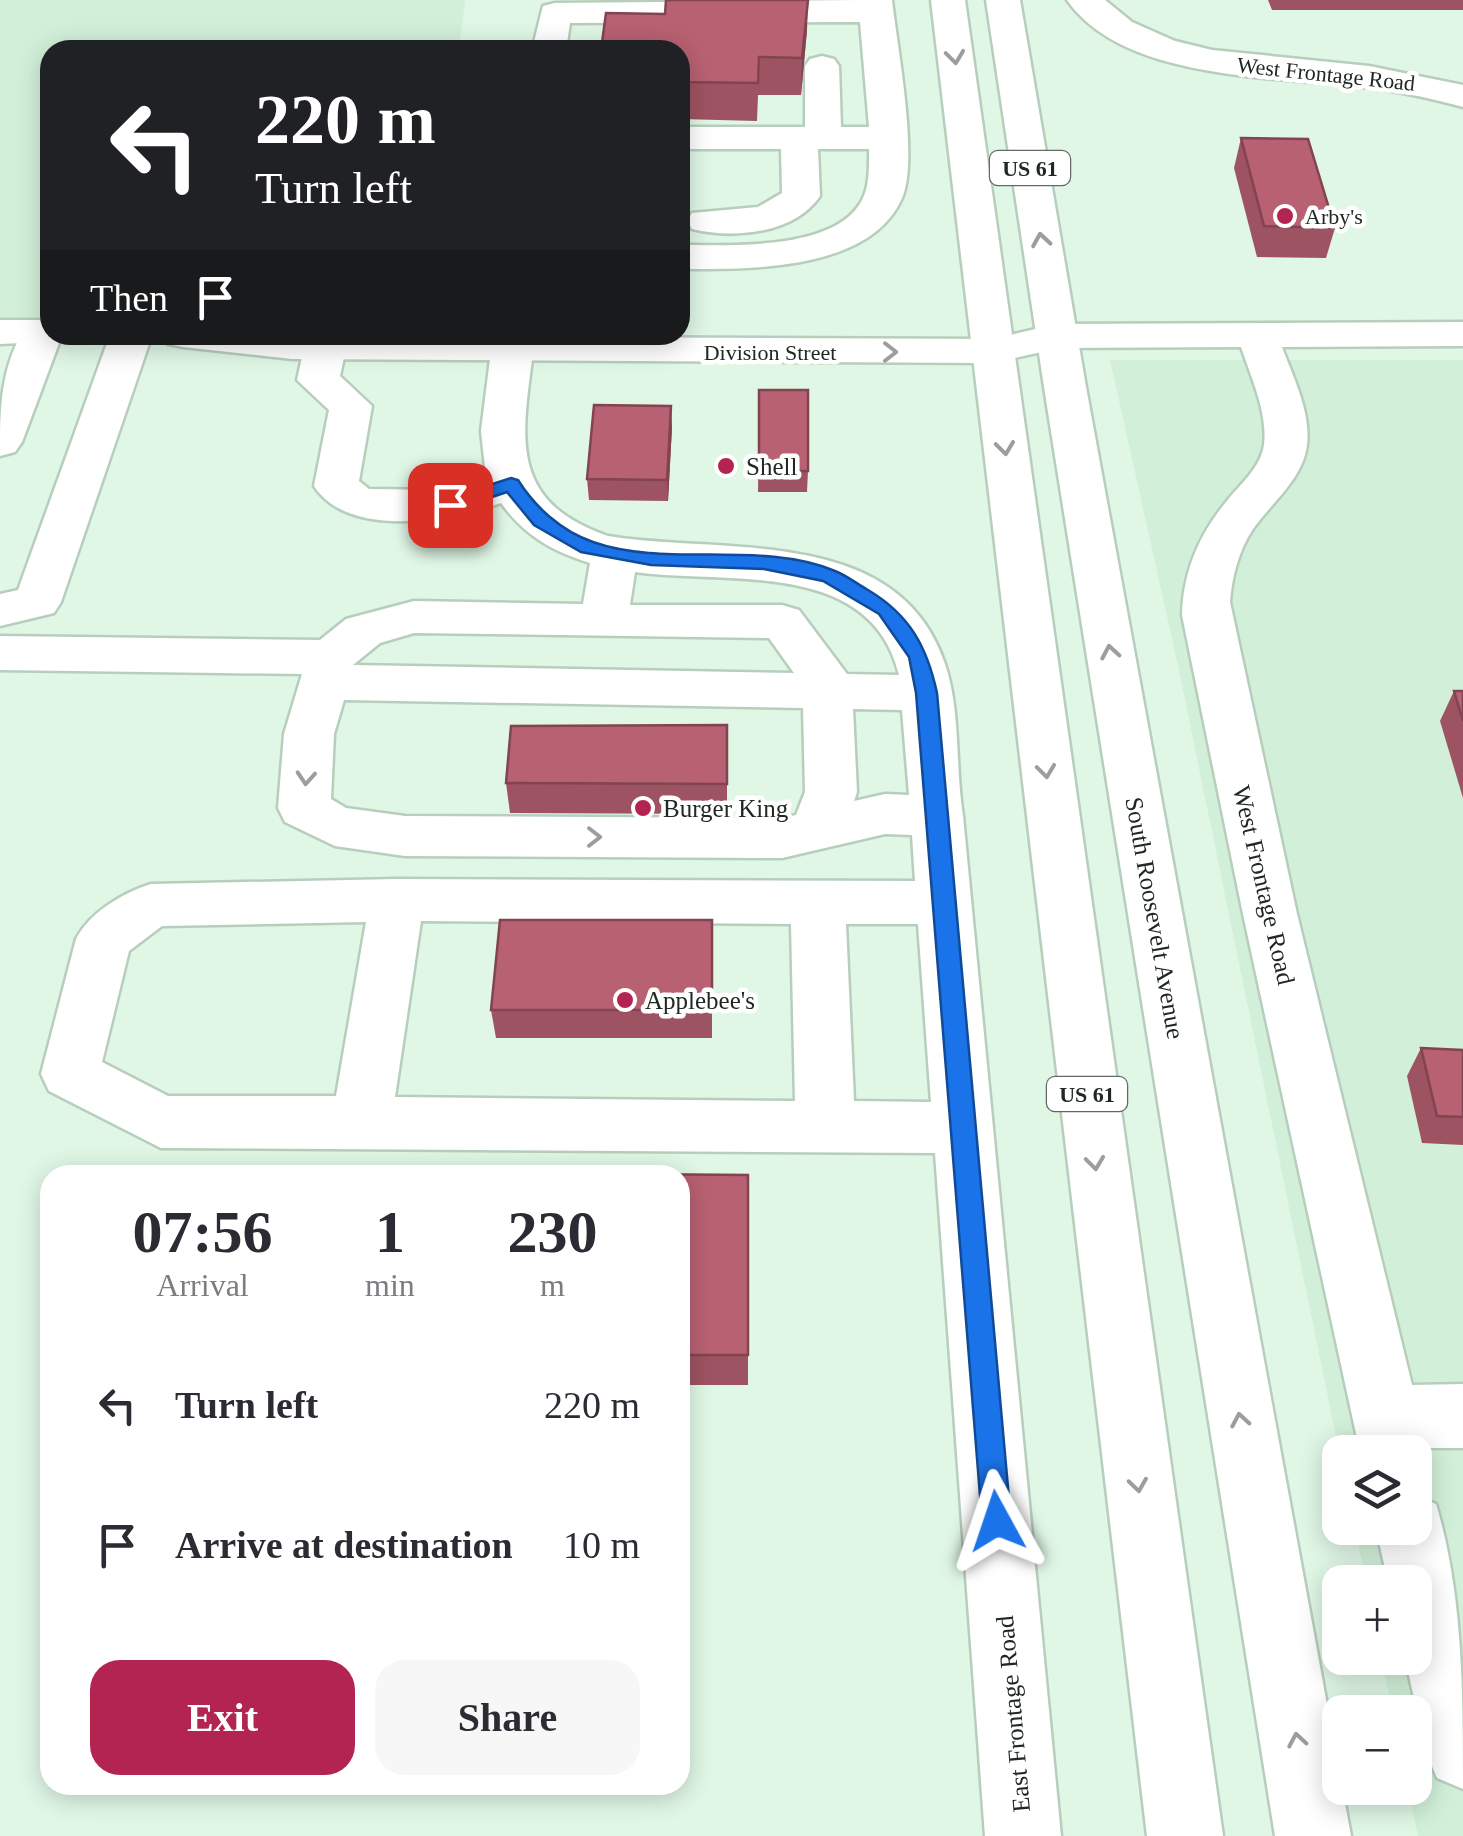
<!DOCTYPE html>
<meta charset="utf-8">
<style>
:root{--surface:#fff;--page:#f7f7f7;--text:#2b2b33;--muted:#7c7c81;--accent:#b42451}
body{margin:0;font-family:"Times New Roman",serif;background:var(--page);color:var(--text);height:100vh;display:flex;flex-direction:column;font-size:38px;white-space:nowrap}
*{box-sizing:border-box;margin:0}
p{font-size:32px;color:var(--muted)}
.icon{flex:none;width:55px;height:55px;fill:none;stroke:currentColor;stroke-width:2;stroke-linecap:round;stroke-linejoin:round}
.map{position:relative;flex:1;overflow:hidden}
.details{position:absolute;left:40px;top:1165px;width:650px;height:630px;display:flex;flex-direction:column;background:var(--surface);border-radius:30px;box-shadow:0 5px 25px #0003}
.details>*{flex:none}
.banner{position:absolute;left:40px;top:40px;width:650px;height:305px;border-radius:30px;box-shadow:0 5px 25px #0003;background:#202124;color:#fff;overflow:hidden}
.buttons{position:absolute;left:1322px;top:1435px;display:grid;gap:20px}
.buttons a{display:grid;place-items:center;width:110px;height:110px;border-radius:20px;background:var(--surface);box-shadow:0 5px 25px #0003;font-size:50px}
.pin{position:absolute;display:grid;place-items:center;width:85px;height:85px;color:#fff;margin:-42px;border-radius:20px;box-shadow:0 5px 15px #0006}
.me{position:absolute;width:110px;margin:-55px;rotate:355deg;stroke-linejoin:round;filter:drop-shadow(0 0 8px #0008)}
.turn{display:flex;align-items:center;gap:35px;height:210px;padding:0 50px;font-size:45px}
.turn .icon{width:130px;height:130px;stroke-width:2.5}
.turn b{display:block;font-size:70px;line-height:85px}
.then{display:flex;align-items:center;height:95px;padding:0 50px;background:#0003;gap:20px;font-size:38px}
.eta{display:flex;justify-content:space-evenly;align-items:center;height:170px;text-align:center}
.eta b{font-size:60px;font-weight:800;line-height:70px}
.cta{display:flex;gap:20px;margin-top:auto;padding:20px 50px}
.cta a{flex:1;height:115px;border-radius:30px;background:var(--accent);color:#fff;font-size:40px;font-weight:800;line-height:115px;text-align:center}
.cta a+a{background:var(--page);color:var(--text)}
ul{padding:0;list-style:none}
li{display:flex;align-items:center;gap:30px;height:140px;padding:0 50px}
li div{flex:1}
li b{display:block;font-size:38px}
li em{font-style:normal}
.map>svg:first-child{display:block}
.built{fill:#d2f0d9}
.lines{fill:none;stroke-linecap:round;stroke-linejoin:round}
.minor-casing{stroke:#b8cebd;stroke-width:5}
.major-casing{stroke:#b8cebd;stroke-width:5}
.highway-casing{stroke:#b8cebd;stroke-width:5}
.minor{fill:#fff;fill-rule:evenodd}
.major{fill:#fff;fill-rule:evenodd}
.highway{fill:#fff;fill-rule:evenodd}
.wall{fill:#9e5362}
.shaded-wall{fill:#814450}
.building{fill:#b86172;stroke:#814450;stroke-width:2.5}
.oneway{stroke:#9b9e9c}
.route{fill:#1a73e8;stroke:#114b97;stroke-width:2.5}
.poi-dot{fill:#b42451;stroke:#fff;stroke-width:4}
.labels{text-anchor:middle;dominant-baseline:central;stroke-width:9;stroke-linejoin:round;paint-order:stroke}
.far-street-label{font-size:22px;fill:#202822;stroke:#fff}
.shield{fill:#fff;stroke:#636864;stroke-width:2.5}
.shield-label{font-size:22px;font-weight:bold;fill:#202822}
.far-poi-label{font-size:22px;fill:#202822;stroke:#fff;text-anchor:start}
.poi-label{font-size:25px;fill:#202822;stroke:#fff;text-anchor:start}
.street-label{font-size:25px;fill:#202822;stroke:#fff}
</style>
<div class="map">
<svg width="1463" height="1836" viewBox="0 0 1463 1836">
<rect width="100%" height="100%" fill="#e0f7e6"/>
<g class="built">
<path d="M 0,0 L 465,0 L 459,50 L 50,50 L 50,332 L 0,332 Z"/>
<path d="M 1110,360 L 1463,360 L 1463,1836 L 1418,1836 L 1408,1788 L 1415,1788 L 1415,1712 L 1393,1712 L 1381,1658 L 1415,1658 L 1415,1582 L 1366,1582 L 1355,1528 L 1415,1528 L 1415,1452 L 1340,1452 L 1340,1456 L 1178,666 Z"/>
</g>
<g class="lines">
<defs>
<g id="minor">
<path d="M 858,0 L 892,0 C 897,46 919,159 902,198 C 870,272 747,269 680,269 L 680,245 C 729,245 833,251 861,202 C 870,187 869,166 869,149 L 818,149 L 820,196 C 794,234 734,239 692,229 L 687,221 L 692,213 L 758,207 L 782,193 L 781,149 L 680,149 L 680,127 L 805,127 L 805,66 L 810,59 L 822,56 L 834,59 L 839,66 L 841,127 L 869,127 L 860,22 L 570,23 L 566,50 L 532,50 L 543,6 L 555,3 Z"/>
<path d="M 1067,0 L 1105,0 L 1132,22 L 1175,41 L 1212,50 L 1369,66 L 1463,85 L 1463,107 C 1433,99 1403,92 1372,88 C 1283,76 1125,83 1067,0 Z"/>
<path d="M 43,320 L 50,321 L 50,335 L 62,335 L 22,442 L 15,452 L 0,456 C 0,407 0,366 28,323 Z"/>
<path d="M 1463,322 L 1463,346 L 1282,347 C 1293,377 1311,412 1307,445 C 1303,479 1272,502 1253,529 C 1239,550 1232,576 1230,602 L 1297,914 L 1412,1385 L 1463,1384 L 1463,1448 L 1427,1448 L 1415,1476 L 1415,1452 L 1360,1452 L 1243,914 L 1182,615 C 1183,572 1199,535 1226,502 C 1240,484 1260,469 1264,445 C 1268,413 1251,377 1241,347 L 1057,348 L 1042,345 L 1036,336 L 1042,327 L 1057,324 Z"/>
<path d="M 110,335 L 152,335 L 61,602 L 54,613 L 0,626 L 0,594 L 18,590 Z"/>
<path d="M 493,335 L 535,335 C 525,427 500,499 608,536 C 721,555 898,523 945,664 C 961,711 955,767 963,816 L 1061,1836 L 985,1836 L 935,1153 L 161,1148 L 49,1091 L 41,1074 L 76,939 C 90,912 123,893 151,884 L 397,879 L 915,881 L 912,835 L 885,834 L 782,858 L 405,856 L 335,846 L 285,822 L 278,808 L 284,734 L 302,674 L 0,670 L 0,636 L 320,640 L 346,619 L 414,601 L 583,604 L 590,563 C 552,551 525,536 501,503 C 451,521 348,539 314,486 L 329,410 L 297,380 L 304,348 L 310,339 L 325,336 L 340,339 L 346,348 L 340,376 L 372,406 L 359,481 L 369,489 L 447,490 L 486,477 L 481,431 ZM 635,572 C 724,585 871,557 899,675 L 847,674 L 799,610 L 782,605 L 630,605 ZM 414,633 L 769,638 L 794,673 L 353,665 L 380,643 ZM 344,700 L 803,708 L 805,792 L 796,815 L 782,818 L 405,816 L 346,808 L 331,799 L 334,734 ZM 853,709 L 902,710 L 909,795 L 885,794 L 854,801 L 857,792 ZM 421,921 L 791,924 L 795,1101 L 395,1097 ZM 366,922 L 336,1096 L 168,1096 L 102,1062 L 129,951 L 162,926 ZM 846,924 L 918,924 L 931,1102 L 854,1101 Z"/>
<path d="M 1415,1495 L 1436,1504 C 1463,1594 1463,1693 1463,1789 L 1437,1778 L 1426,1752 L 1405,1658 L 1415,1658 L 1415,1582 L 1388,1582 L 1376,1528 L 1415,1528 Z"/>
</g>
<g id="major">
<path d="M 0,320 L 50,320 L 50,335 L 69,335 L 65,341 L 0,344 Z"/>
<path d="M 1057,324 L 1072,327 L 1078,336 L 1072,345 L 993,363 L 292,359 L 183,347 L 168,344 L 162,335 L 993,339 Z"/>
</g>
<g id="highway">
<path d="M 931,0 L 965,0 L 1223,1836 L 1147,1836 Z"/>
<path d="M 986,0 L 1020,0 L 1086,387 L 1351,1836 L 1275,1836 L 1044,387 Z"/>
</g>
</defs>
<use href="#minor" class="minor-casing"/>
<use href="#major" class="major-casing"/>
<use href="#highway" class="highway-casing"/>
<use href="#minor" class="minor"/>
<use href="#major" class="major"/>
<use href="#highway" class="highway"/>
</g>
<g class="wall">
<path d="M 1268,0 L 1463,0 L 1463,10 L 1272,10 Z"/>
<path d="M 807,30 L 801,95 L 758,95 L 757,121 L 680,119 L 680,50 Z"/>
<path d="M 1241,138 L 1335,228 L 1326,258 L 1257,257 L 1234,168 Z"/>
<path d="M 759,390 L 808,471 L 807,492 L 758,492 Z"/>
<path d="M 672,427 L 668,501 L 589,500 L 587,479 Z"/>
<path d="M 1454,691 L 1463,691 L 1463,798 L 1440,721 Z"/>
<path d="M 727,725 L 727,814 L 510,813 L 506,783 Z"/>
<path d="M 712,920 L 712,1038 L 496,1038 L 491,1010 Z"/>
<path d="M 1421,1048 L 1463,1050 L 1463,1145 L 1422,1143 L 1407,1076 Z"/>
<rect x="680" y="1175" width="68" height="210"/>
</g>
<g class="shaded-wall">
<path d="M 808,0 L 807,30 L 801,95 L 802,58 Z"/>
<path d="M 671,406 L 672,427 L 668,501 L 667,480 Z"/>
</g>
<g class="building">
<path d="M 666,0 L 808,0 L 802,58 L 759,57 L 758,83 L 680,82 L 680,50 L 601,50 L 606,13 L 665,14 Z"/>
<path d="M 1241,138 L 1308,139 L 1335,228 L 1264,226 Z"/>
<rect x="759" y="390" width="49" height="81"/>
<path d="M 594,405 L 671,406 L 667,480 L 587,479 Z"/>
<path d="M 1454,691 L 1463,691 L 1463,721 Z"/>
<path d="M 727,725 L 727,784 L 506,783 L 511,726 Z"/>
<path d="M 500,920 L 712,920 L 712,1010 L 491,1010 Z"/>
<path d="M 1421,1048 L 1463,1050 L 1463,1117 L 1437,1116 Z"/>
<path d="M 494,1173 L 748,1175 L 748,1355 L 680,1355 L 680,1175 L 494,1175 Z"/>
</g>
<defs><path id="oneway-chevron" d="M-2-3.5L2.5 0L-2 3.5" fill="none" stroke-width="1.6" stroke-linecap="round" stroke-linejoin="round" transform="scale(2.5)"/></defs>
<g class="oneway">
<use href="#oneway-chevron" transform="translate(955 57) rotate(83)"/>
<use href="#oneway-chevron" transform="translate(1041 240) rotate(-99)"/>
<use href="#oneway-chevron" transform="translate(890 352)"/>
<use href="#oneway-chevron" transform="translate(1005 448) rotate(83)"/>
<use href="#oneway-chevron" transform="translate(1110 652) rotate(-100)"/>
<use href="#oneway-chevron" transform="translate(1046 771) rotate(83)"/>
<use href="#oneway-chevron" transform="translate(306 778) rotate(94)"/>
<use href="#oneway-chevron" transform="translate(594 837)"/>
<use href="#oneway-chevron" transform="translate(1095 1163) rotate(83)"/>
<use href="#oneway-chevron" transform="translate(1240 1420) rotate(-100)"/>
<use href="#oneway-chevron" transform="translate(1138 1485) rotate(82)"/>
<use href="#oneway-chevron" transform="translate(1297 1740) rotate(-100)"/>
</g>
<path class="route" d="M 511,478 L 518,480 C 535,507 561,531 593,542 C 666,568 762,540 835,571 C 846,575 857,584 868,590 C 910,615 927,647 937,693 L 1011,1521 L 1007,1531 L 997,1535 L 987,1531 L 982,1521 L 916,693 L 909,657 L 879,614 L 823,581 L 764,569 L 651,565 L 581,552 L 534,525 L 507,492 L 450,511 L 441,505 L 443,500 Z"/>
<g class="poi-dot">
<circle cx="1285" cy="216" r="10"/>
<circle cx="726" cy="466" r="10"/>
<circle cx="643" cy="808" r="10"/>
<circle cx="625" cy="1000" r="10"/>
</g>
<g class="labels">
<g class="far-street-label">
<text transform="translate(1326 74) rotate(6)">West Frontage Road</text>
<text x="770" y="352">Division Street</text>
</g>
<g class="shield">
<rect x="990" y="151" width="80" height="34" rx="8"/>
<rect x="1047" y="1077" width="80" height="34" rx="8"/>
</g>
<g class="shield-label">
<text x="1030" y="168">US 61</text>
<text x="1087" y="1094">US 61</text>
</g>
<g class="far-poi-label">
<text x="1305" y="216">Arby's</text>
</g>
<g class="poi-label">
<text x="746" y="466">Shell</text>
<text x="663" y="808">Burger King</text>
<text x="645" y="1000">Applebee's</text>
</g>
<g class="street-label">
<text transform="translate(1264 885) rotate(77)">West Frontage Road</text>
<text transform="translate(1155 918) rotate(80)">South Roosevelt Avenue</text>
<text transform="translate(1013 1714) rotate(-95)">East Frontage Road</text>
</g>
</g>
</svg>
<div class="buttons">
<a><svg class="icon" aria-label="layers" viewBox="0 0 24 24"><path d="M12 4l9 5-9 5-9-5zM3 14l9 5 9-5"/></svg></a>
<a>+</a>
<a>−</a>
</div>
<div class="pin" style="left:450px;top:505px;background:#d93025"><svg class="icon" aria-label="arrive" viewBox="0 0 24 24"><path d="M6 21V4h12l-3 4 3 4H6"/></svg></div>
<svg class="me" style="left:997px;top:1521px" viewBox="-20 -20 40 40"><path d="M0-17L14 15 0 8-14 15z" fill="#1a73e8" stroke="#fff" stroke-width="4"/></svg>
<div class="banner">
<div class="turn"><svg class="icon" aria-label="left" viewBox="0 0 24 24"><path d="M17 20v-9H6M10 6l-5 5 5 5"/></svg><div><b>220 m</b>Turn left</div></div>
<div class="then">Then<svg class="icon" aria-label="arrive" viewBox="0 0 24 24"><path d="M6 21V4h12l-3 4 3 4H6"/></svg></div>
</div>
<section class="details">
<div class="eta">
<div><b>07:56</b><p>Arrival</p></div>
<div><b>1</b><p>min</p></div>
<div><b>230</b><p>m</p></div>
</div>
<ul>
<li><svg class="icon" aria-label="left" viewBox="0 0 24 24"><path d="M17 20v-9H6M10 6l-5 5 5 5"/></svg><div><b>Turn left</b></div><em>220 m</em></li>
<li><svg class="icon" aria-label="arrive" viewBox="0 0 24 24"><path d="M6 21V4h12l-3 4 3 4H6"/></svg><div><b>Arrive at destination</b></div><em>10 m</em></li>
</ul>
<div class="cta"><a>Exit</a><a>Share</a></div>
</section>
</div>
